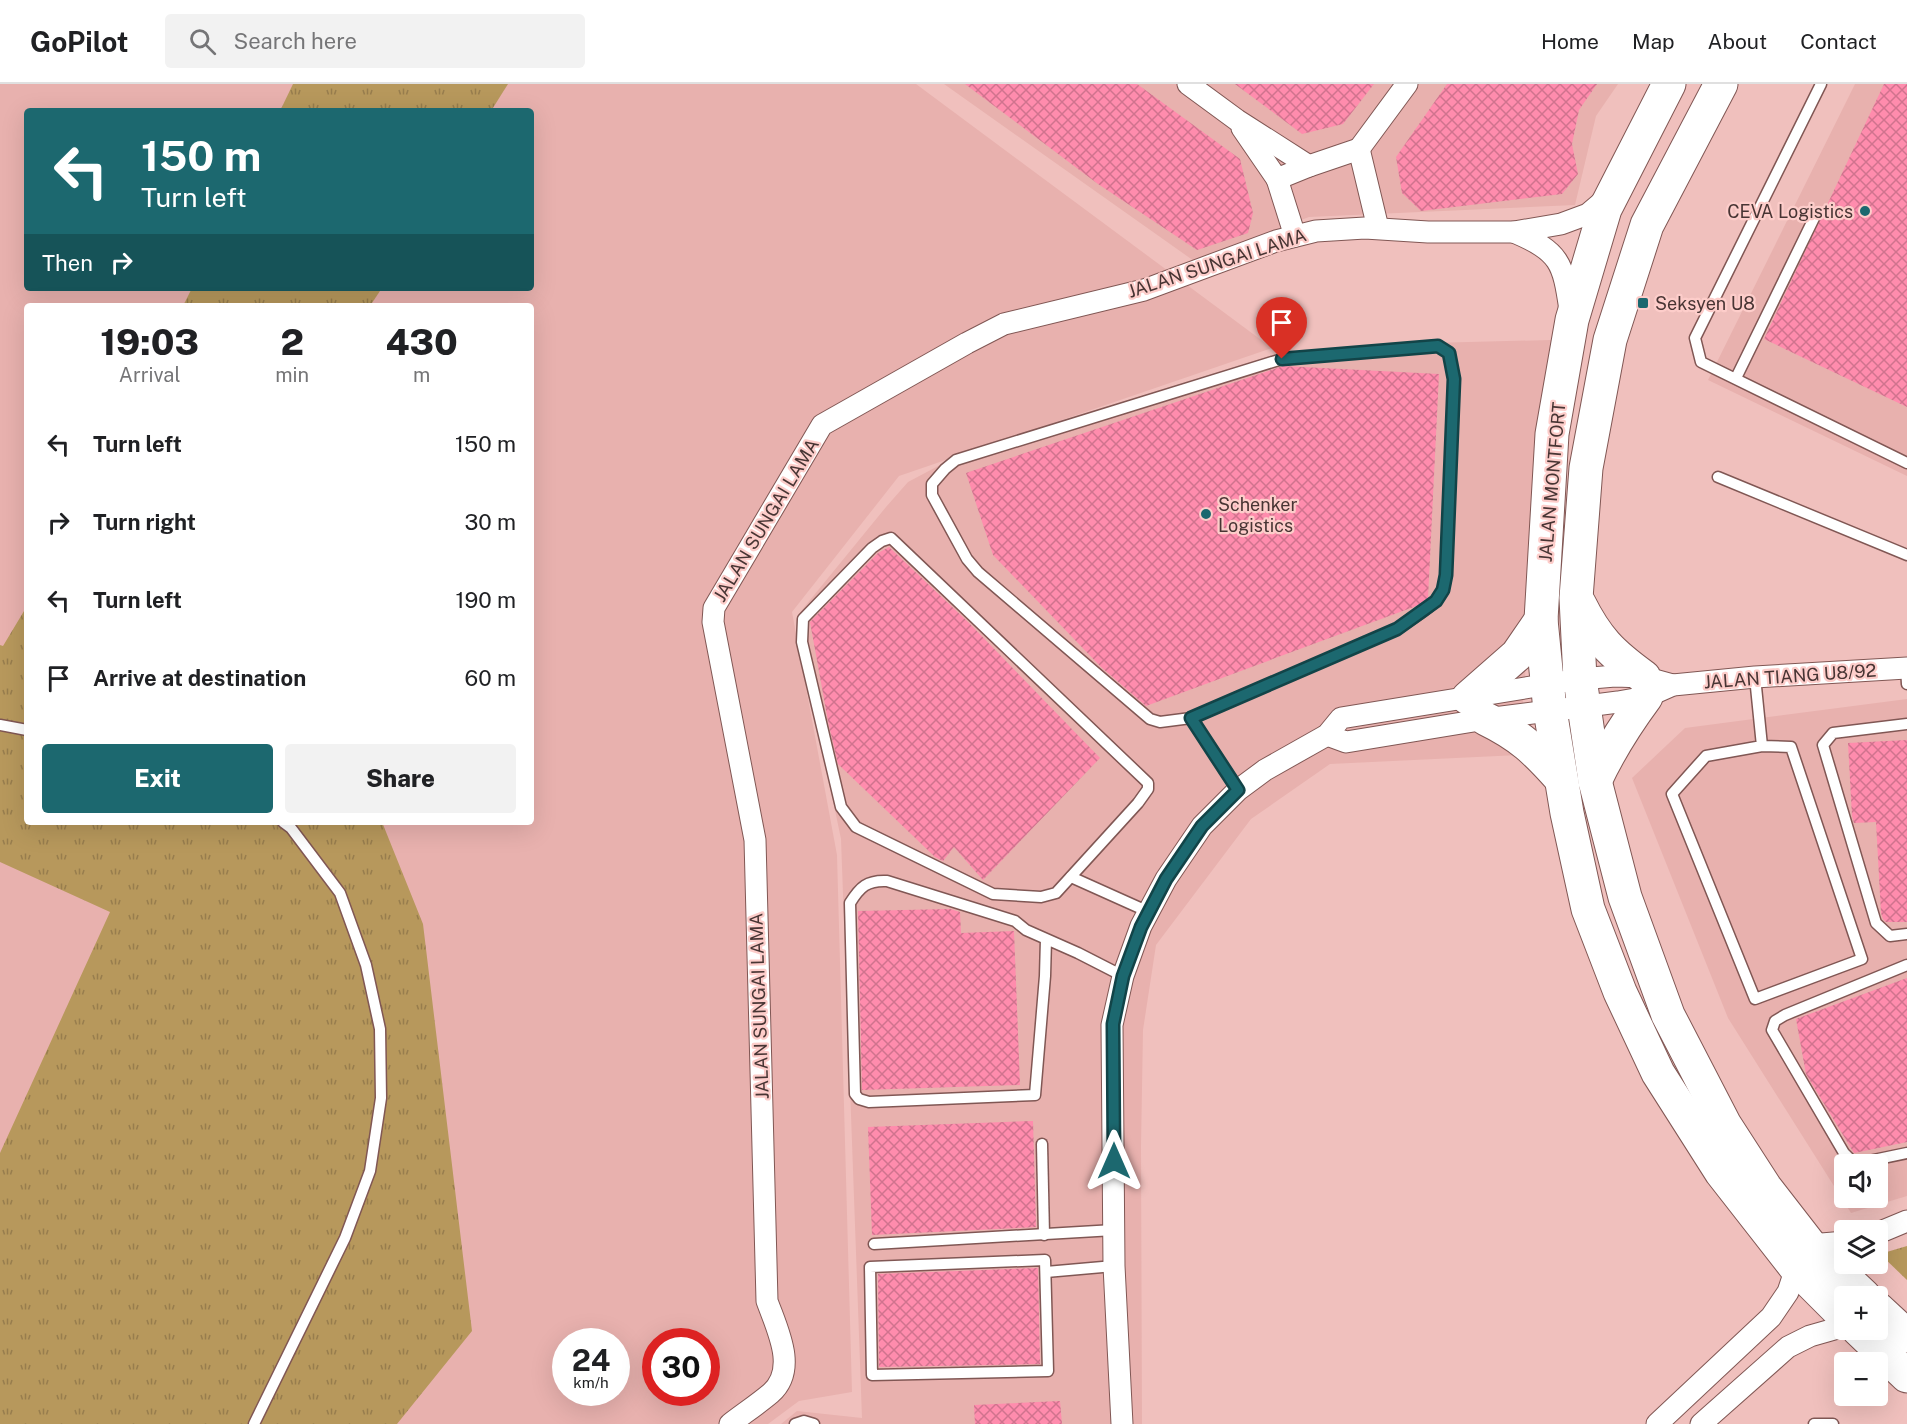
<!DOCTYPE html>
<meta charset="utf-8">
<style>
:root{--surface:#fff;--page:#f2f2f2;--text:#202124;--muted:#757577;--line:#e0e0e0;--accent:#1c686f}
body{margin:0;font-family:"Public Sans",sans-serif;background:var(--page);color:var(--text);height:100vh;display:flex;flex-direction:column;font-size:22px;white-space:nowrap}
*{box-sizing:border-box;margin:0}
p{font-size:20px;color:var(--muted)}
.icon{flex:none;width:33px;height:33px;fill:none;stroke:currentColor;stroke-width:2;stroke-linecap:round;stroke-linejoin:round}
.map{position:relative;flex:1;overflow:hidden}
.sheet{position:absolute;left:24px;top:219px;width:510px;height:522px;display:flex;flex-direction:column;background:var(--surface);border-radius:6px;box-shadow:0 6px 24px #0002}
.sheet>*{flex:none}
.banner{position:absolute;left:24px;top:24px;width:510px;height:183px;border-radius:6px;box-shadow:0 6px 24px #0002;background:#1c686f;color:#fff;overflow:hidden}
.tools{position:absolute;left:1834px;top:1070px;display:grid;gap:12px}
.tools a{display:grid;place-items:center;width:54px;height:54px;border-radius:6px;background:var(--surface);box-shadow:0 6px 24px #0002;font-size:30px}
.speed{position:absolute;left:552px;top:1244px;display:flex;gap:12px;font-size:30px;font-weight:700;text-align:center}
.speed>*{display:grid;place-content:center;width:78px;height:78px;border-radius:50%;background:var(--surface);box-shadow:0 6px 24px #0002;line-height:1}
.speed small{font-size:15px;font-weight:400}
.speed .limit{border:9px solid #d22;background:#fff;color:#111}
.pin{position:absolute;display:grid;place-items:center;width:51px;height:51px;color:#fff;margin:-62px -26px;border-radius:50% 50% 50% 0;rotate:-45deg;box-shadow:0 0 6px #0007}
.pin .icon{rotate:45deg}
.me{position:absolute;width:66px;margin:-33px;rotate:0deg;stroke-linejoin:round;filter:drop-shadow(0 0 4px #0008)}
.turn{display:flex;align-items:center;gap:21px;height:126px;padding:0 18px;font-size:27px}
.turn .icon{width:78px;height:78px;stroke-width:2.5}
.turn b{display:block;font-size:42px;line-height:51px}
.then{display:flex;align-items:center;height:57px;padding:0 18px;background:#0003;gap:12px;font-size:22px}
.eta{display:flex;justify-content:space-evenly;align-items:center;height:102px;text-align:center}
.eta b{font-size:36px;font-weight:800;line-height:42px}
.button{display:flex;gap:12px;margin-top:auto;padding:12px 18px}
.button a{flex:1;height:69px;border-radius:6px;background:var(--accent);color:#fff;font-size:24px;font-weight:800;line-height:69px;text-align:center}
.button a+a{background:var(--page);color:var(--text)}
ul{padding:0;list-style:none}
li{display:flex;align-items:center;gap:18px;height:78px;padding:0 18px}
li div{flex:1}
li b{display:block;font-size:22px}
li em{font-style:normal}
header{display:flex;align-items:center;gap:36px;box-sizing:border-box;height:84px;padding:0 30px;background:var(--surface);border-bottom:2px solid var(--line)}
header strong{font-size:28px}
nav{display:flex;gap:33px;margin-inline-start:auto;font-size:21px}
.search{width:420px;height:54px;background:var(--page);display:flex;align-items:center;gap:15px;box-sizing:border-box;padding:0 21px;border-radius:6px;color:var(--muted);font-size:22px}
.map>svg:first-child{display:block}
.built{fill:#e8b1ae;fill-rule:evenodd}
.grass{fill:url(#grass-tufts)}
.building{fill:url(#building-cross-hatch)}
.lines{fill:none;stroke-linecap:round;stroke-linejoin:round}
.service-casing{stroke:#805754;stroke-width:13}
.minor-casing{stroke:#805754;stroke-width:23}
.primary-casing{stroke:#805754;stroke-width:35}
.service{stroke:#fff;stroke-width:10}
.minor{stroke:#fff;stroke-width:21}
.primary{stroke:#fff;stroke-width:33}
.route-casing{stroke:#124448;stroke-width:15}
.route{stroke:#1c686f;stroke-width:10}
.poi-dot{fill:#1c686f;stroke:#fdcdca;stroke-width:2}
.labels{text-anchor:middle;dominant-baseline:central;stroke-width:4.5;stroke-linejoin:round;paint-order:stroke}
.poi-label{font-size:18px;fill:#483534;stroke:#fdcdca;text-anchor:start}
.street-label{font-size:18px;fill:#483534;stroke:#fdcdca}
</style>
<header>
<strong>GoPilot</strong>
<div class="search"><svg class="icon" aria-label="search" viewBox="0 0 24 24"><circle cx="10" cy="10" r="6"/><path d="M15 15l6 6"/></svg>Search here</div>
<nav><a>Home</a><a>Map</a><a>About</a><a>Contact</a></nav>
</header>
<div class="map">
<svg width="1907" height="1340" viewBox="0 0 1907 1340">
<defs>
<pattern id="grass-tufts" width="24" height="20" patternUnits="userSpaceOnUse" patternTransform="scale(1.5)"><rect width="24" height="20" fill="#b7985c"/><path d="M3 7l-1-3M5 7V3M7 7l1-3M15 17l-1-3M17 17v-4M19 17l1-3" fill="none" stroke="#977d4d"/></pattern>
<pattern id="building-cross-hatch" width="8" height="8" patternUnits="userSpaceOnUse" patternTransform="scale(1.5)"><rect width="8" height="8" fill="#ff8cad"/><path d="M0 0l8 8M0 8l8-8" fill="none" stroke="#d0738e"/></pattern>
</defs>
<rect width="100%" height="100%" fill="#f0c0bd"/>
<g class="built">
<path d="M 0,0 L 916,0 L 1272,264 L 899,392 L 792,528 L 837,771 L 852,1308 L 799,1317 L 768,1340 L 0,1340 ZM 27,27 L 531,27 L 531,204 L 27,204 ZM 27,222 L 531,222 L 531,738 L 27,738 ZM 566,1257 L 616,1257 L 616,1308 L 566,1308 ZM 656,1257 L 706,1257 L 706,1308 L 656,1308 Z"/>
<path d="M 944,0 L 1618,0 L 1596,32 L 1575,121 L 1309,133 L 1194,177 Z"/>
<path d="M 1855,0 L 1907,0 L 1907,392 L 1708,296 Z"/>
<path d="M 1551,256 L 1519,671 L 1330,680 L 1251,735 L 1156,861 L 1143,946 L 1141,1062 L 1142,1340 L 781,1340 L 797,1327 L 862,1334 L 841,755 L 803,572 L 797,532 L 886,423 L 908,398 L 942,380 L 1273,271 L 1430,259 Z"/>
<path d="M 1907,615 L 1907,1112 L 1851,1129 L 1728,934 L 1632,694 L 1685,644 ZM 1845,1080 L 1878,1080 L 1878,1113 L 1845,1113 Z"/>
</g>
<g class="grass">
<path d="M 293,0 L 508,0 L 491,27 L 280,27 Z"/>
<path d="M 192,204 L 382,204 L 370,222 L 183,222 Z"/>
<path d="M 27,522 L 27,738 L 382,738 L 423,840 L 472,1247 L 397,1340 L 0,1340 L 0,1069 L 110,828 L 0,778 L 0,561 L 3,562 Z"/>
<path d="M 1907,1162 L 1907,1196 L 1880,1170 Z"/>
</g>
<g class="building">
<path d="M 965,0 L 1137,0 L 1240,75 L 1253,129 L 1248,149 L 1197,166 L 1098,100 Z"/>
<path d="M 1235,0 L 1374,0 L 1343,40 L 1302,50 Z"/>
<path d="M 1447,0 L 1597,0 L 1579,26 L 1572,60 L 1578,90 L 1562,110 L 1421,127 L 1402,109 L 1396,73 Z"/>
<path d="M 1884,0 L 1907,0 L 1907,323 L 1764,255 Z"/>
<path d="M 1283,282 L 1439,290 L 1428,514 L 1419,521 L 1146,622 L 1101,583 L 993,471 L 966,389 Z"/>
<path d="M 889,463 L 968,538 L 1100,674 L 983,796 L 954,763 L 943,777 L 935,773 L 838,680 L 828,637 L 810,538 L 878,469 Z"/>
<path d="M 1907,656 L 1907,838 L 1886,838 L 1883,835 L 1881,829 L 1876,738 L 1854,739 L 1852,732 L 1848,659 Z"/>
<path d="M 950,825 L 960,828 L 961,849 L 1014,847 L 1020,1001 L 862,1006 L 858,827 Z"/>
<path d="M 1907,894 L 1907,1058 L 1854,1069 L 1806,990 L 1796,935 Z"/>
<path d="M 1033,1037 L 1036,1143 L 872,1151 L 868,1043 Z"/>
<path d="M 1038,1184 L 1040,1280 L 879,1283 L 878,1190 Z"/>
<path d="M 1060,1317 L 1062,1340 L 975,1340 L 974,1321 Z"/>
</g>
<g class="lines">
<defs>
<g id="service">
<path d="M 1821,0 L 1695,254 L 1701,278 L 1907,379"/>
<path d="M 1736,294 L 1816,130"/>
<path d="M 1718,393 L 1907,471"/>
<path d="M 891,454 L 1148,699 L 1148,705 L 1138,719 L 1056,809 L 1041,813 L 993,810 L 856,743 L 841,723 L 802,558 L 803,535 L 872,464 L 882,457 Z"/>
<path d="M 1906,584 L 1907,600"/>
<path d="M 1755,593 L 1762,662 L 1706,672 L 1672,710 L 1755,915 L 1862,875 L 1791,663 L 1762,662"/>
<path d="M 1191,634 L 1160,638 L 1150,635 L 978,488 L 967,475 L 932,411 L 932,400 L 945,385 L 956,376 L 1282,275 L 1438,262 L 1449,269 L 1454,295 L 1446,491 C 1445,496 1445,502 1443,506 C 1435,523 1411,535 1397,545 L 1191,634 L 1238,706"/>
<path d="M 1907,640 L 1833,649 L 1823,661 L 1876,839 L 1890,852 L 1907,850"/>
<path d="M 0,641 L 27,646"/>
<path d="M 1071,793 L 1149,828"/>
<path d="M 1046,855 L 1045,892 L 1035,1011 L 869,1018 L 859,1015 L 855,1010 L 850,819 C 860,803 867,796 887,797 L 1015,837 L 1026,846 L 1078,869 L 1123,892"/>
<path d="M 1907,881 L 1785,931 L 1775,937 L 1772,946 L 1844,1069 L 1853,1078 L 1859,1079 L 1907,1069"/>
<path d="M 1042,1060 L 1044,1151"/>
<path d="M 874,1160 L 1114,1146"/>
<path d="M 1045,1176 L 1048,1287 L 872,1291 L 870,1183 Z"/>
<path d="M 1046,1188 L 1114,1182"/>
<path d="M 254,1340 L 345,1154 L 370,1087 L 381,1014 L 380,945 L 366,881 L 340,809 L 291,744 L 283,738"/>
<path d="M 795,1340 L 804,1337 L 814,1340"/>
<path d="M 1814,1340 L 1833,1340"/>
</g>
<g id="minor">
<path d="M 1188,0 L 1237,36 L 1309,82"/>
<path d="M 1242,44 L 1277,95"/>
<path d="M 1359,65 L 1407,0"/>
<path d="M 1514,148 C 1560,168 1563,178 1570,226"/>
<path d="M 1295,152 L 1277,95 L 1309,82 L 1359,65 L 1378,144"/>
<path d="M 1327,651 L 1346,658 L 1486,635 L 1618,618 L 1646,613 L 1673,601 L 1755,593 L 1907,584"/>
<path d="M 1878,1149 L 1907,1137"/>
<path d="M 1810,1161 L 1845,1158"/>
<path d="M 730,1340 C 743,1330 758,1320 771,1309 C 798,1285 777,1245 767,1217 L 755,756 L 713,538 L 714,524 L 822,341 L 967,259 L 1004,240 L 1144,206 L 1276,157 L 1316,147 L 1365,144 L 1428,148 L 1514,148 L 1561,140 L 1588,130 L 1608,113"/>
<path d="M 1122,1340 L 1114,1182 L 1112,941 L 1123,892 L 1141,842 L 1166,795 L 1202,742 L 1238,706 L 1265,686 L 1327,651 L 1341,634 L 1580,595 L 1615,592 L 1644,593 L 1673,601"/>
<path d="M 1657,1340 L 1771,1233 L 1788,1208 L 1796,1184"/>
<path d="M 1701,1340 L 1788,1263 L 1810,1252 L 1845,1242"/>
</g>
<g id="primary">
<path d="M 1669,0 L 1605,125 L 1572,236 L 1552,350 L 1541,536 L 1550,626 L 1567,729 L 1588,825 L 1620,908 L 1658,989 L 1721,1088 L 1796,1184 L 1845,1233"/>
<path d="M 1721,0 L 1647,141 L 1610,256 L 1586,384 L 1576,514 L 1580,595 L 1595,697 L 1625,813 L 1668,931 L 1725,1041 L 1765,1103 L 1810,1161 L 1864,1212"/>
<path d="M 1579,519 C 1597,555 1611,569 1644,593"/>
<path d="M 1468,614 L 1517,571 L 1541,536"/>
<path d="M 1486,635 C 1521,652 1536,667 1561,695"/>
<path d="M 1595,697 C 1609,667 1626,640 1646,613"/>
<path d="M 1878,1225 L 1907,1252"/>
<path d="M 1858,1245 L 1907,1292"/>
</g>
</defs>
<use href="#service" class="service-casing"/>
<use href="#minor" class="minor-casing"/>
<use href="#primary" class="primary-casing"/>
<use href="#service" class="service"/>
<use href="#minor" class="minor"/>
<use href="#primary" class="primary"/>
</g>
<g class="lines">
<defs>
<path id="route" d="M 1114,1077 L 1113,940 L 1123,892 L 1141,843 L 1166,795 L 1202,742 L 1238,706 L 1191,634 L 1397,545 L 1436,517 L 1443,506 L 1446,491 L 1454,295 L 1449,269 L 1438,262 L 1282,275"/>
</defs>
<use href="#route" class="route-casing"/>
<use href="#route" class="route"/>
</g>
<g class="poi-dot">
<circle cx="1865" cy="127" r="6"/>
<rect x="1637" y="213" width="12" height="12" rx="3"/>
<circle cx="1206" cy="430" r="6"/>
</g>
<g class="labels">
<g class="poi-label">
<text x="1853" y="127" text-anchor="end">CEVA Logistics</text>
<text x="1655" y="219">Seksyen U8</text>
<text x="1218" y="420">Schenker<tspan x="1218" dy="21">Logistics</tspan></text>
</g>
<g class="street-label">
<text transform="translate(1217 179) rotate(-18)">JALAN SUNGAI LAMA</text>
<text transform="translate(1552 398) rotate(-85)">JALAN MONTFORT</text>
<text transform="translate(766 436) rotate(-59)">JALAN SUNGAI LAMA</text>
<text transform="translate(1790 592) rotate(-4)">JALAN TIANG U8/92</text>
<text transform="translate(759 922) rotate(-92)">JALAN SUNGAI LAMA</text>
</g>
</g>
</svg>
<div class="tools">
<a><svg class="icon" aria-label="sound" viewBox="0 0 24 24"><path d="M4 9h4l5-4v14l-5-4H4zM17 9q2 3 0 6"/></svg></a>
<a><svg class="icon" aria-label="layers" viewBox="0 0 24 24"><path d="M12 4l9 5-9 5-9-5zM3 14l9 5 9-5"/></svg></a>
<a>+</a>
<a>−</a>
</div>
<div class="speed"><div>24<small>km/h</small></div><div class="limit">30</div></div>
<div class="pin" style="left:1282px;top:275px;background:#d93025"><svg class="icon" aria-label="arrive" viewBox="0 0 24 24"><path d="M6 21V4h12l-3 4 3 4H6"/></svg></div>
<svg class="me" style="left:1114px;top:1077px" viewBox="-20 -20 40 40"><path d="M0-17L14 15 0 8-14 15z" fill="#1c686f" stroke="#fff" stroke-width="4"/></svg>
<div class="banner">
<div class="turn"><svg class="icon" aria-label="left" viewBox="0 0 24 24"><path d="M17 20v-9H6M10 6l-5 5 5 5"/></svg><div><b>150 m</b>Turn left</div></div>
<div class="then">Then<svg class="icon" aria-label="right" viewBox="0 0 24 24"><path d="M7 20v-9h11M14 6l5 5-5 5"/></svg></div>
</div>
<section class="sheet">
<div class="eta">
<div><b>19:03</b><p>Arrival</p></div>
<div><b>2</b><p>min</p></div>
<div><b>430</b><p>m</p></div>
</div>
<ul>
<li><svg class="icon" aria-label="left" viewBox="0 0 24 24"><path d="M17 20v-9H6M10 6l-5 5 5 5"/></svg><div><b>Turn left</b></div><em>150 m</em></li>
<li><svg class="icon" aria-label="right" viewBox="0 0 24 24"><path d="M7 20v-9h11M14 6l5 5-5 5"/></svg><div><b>Turn right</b></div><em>30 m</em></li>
<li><svg class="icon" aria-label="left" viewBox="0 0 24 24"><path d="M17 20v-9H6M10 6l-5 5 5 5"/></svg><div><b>Turn left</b></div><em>190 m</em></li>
<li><svg class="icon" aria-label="arrive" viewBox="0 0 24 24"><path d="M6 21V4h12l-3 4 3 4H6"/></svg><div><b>Arrive at destination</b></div><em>60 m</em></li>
</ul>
<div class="button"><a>Exit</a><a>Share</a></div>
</section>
</div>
